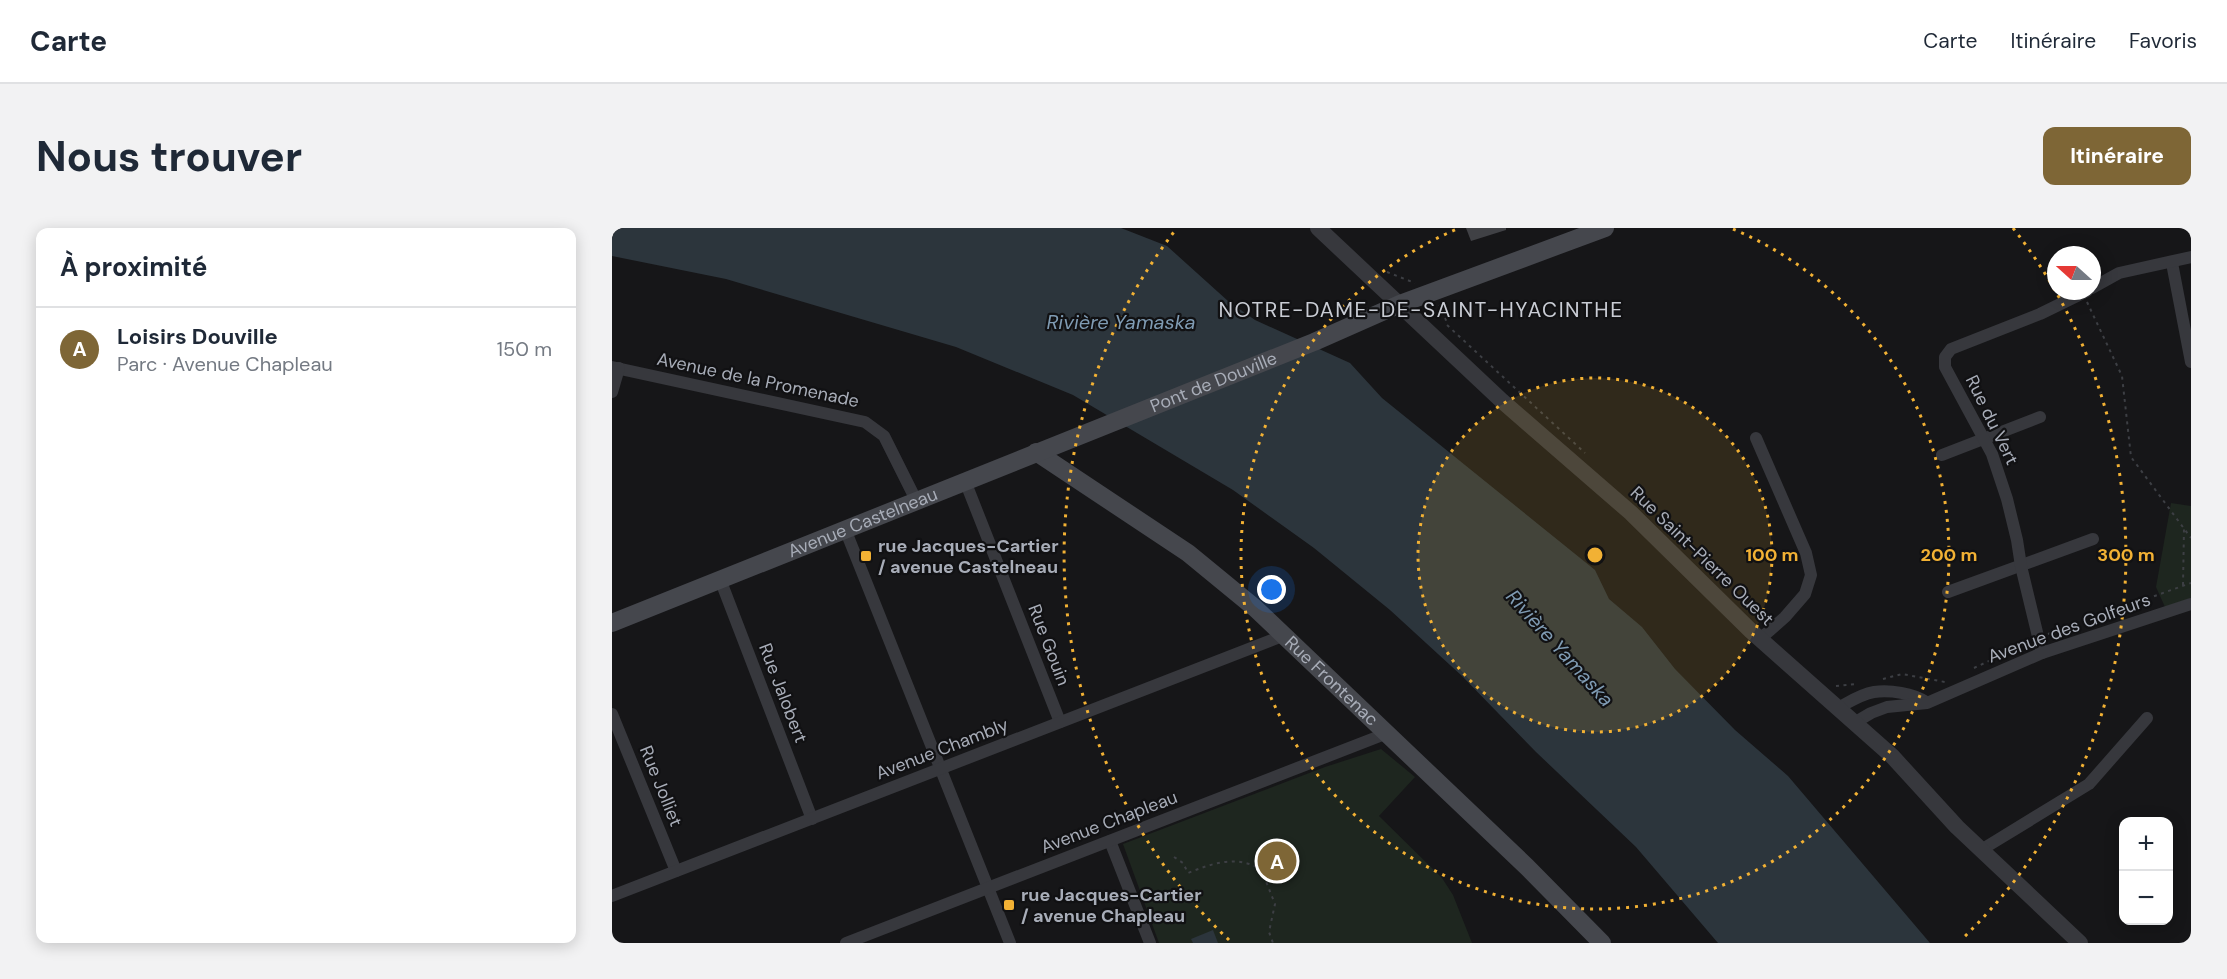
<!DOCTYPE html>
<html lang="fr">
<head>
<meta charset="utf-8">
<style>
  :root { --surface:#fff; --page:#f2f2f3; --text:#1f2937; --muted:#747a83; --line:#e0e1e3; --accent:#7e6636 }
  body { margin:0; font-family:"DM Sans",sans-serif; background:var(--page); color:var(--text) }
  .controls { position:absolute; right:18px; bottom:18px; display:grid; overflow:hidden; border-radius:12px; box-shadow:0 3px 15px #0003 }
  .controls button { width:54px; height:54px; display:grid; place-items:center; padding:0; border:0; border-bottom:2px solid var(--line); background:var(--surface); color:var(--text); font:30px sans-serif }
  .compass { position:absolute; left:1435px; top:18px; width:54px; height:54px; border-radius:50%; background:var(--surface); box-shadow:0 3px 15px #0003; rotate:291deg }
  .you { position:absolute; left:660px; top:362px; width:21px; height:21px; margin:-15px; border:4px solid #fff; border-radius:50%; background:#1a73e8; box-shadow:0 0 0 9px #1a73e833 }
  .badge { display:grid; place-items:center; width:39px; height:39px; border-radius:50%; background:var(--accent); color:#fff; font-size:20px; font-weight:700 }
  .pin { position:absolute; translate:-50% -50%; border:3px solid #fff; box-shadow:0 2px 6px #0006 }
  .list { margin:0; padding:0; list-style:none }
  h2 { display:flex; justify-content:space-between; align-items:center; height:78px; margin:0; padding:0 24px; font-size:26px }
  h2 small { font-size:20px; font-weight:400; color:var(--muted) }
  .list li { display:grid; grid-template-columns:39px 1fr auto; gap:18px; align-items:center; box-sizing:border-box; height:84px; padding:0 24px; border-top:2px solid var(--line) }
  .list b { display:block; font-size:22px; white-space:nowrap }
  .list p { margin:0; font-size:20px; white-space:nowrap; color:var(--muted) }
  .list em { font-size:20px; font-style:normal; color:var(--muted) }
  .map { position:relative; flex:none; width:1579px; height:715px; overflow:hidden; border-radius:12px }
  header { display:flex; align-items:center; gap:36px; box-sizing:border-box; height:84px; padding:0 30px; background:var(--surface); border-bottom:2px solid var(--line) }
  header strong { font-size:28px }
  nav { display:flex; gap:33px; margin-inline-start:auto; font-size:21px }
  .intro { display:flex; align-items:center; justify-content:space-between; box-sizing:border-box; height:144px; padding:0 36px }
  h1 { margin:0; font-size:42px }
  .button { padding:15px 27px; border-radius:12px; background:var(--accent); color:#fff; font-size:21px; font-weight:700 }
  main { display:flex; gap:36px; padding:0 36px }
  aside { flex:1; background:var(--surface); border-radius:12px; box-shadow:0 3px 15px #0003 }
  .map>svg:first-child { display:block }
  .green { fill:#1e261f }
  .water { fill:#2c353c }
  .building { fill:#404145 }
  .lines { fill:none; stroke-linecap:round; stroke-linejoin:round }
  .path { stroke:#3d3f44; stroke-width:2; stroke-dasharray:3 4.5; stroke-linecap:butt }
  .minor { stroke:#37383d; stroke-width:12 }
  .tertiary { stroke:#37383d; stroke-width:16 }
  .secondary { stroke:#45474d; stroke-width:18 }
  .ring { fill:none; stroke:#f2b134; stroke-width:3; stroke-dasharray:3 6 }
  .poi-dot { fill:#f2b134; stroke:#111113; stroke-width:2 }
  .labels { text-anchor:middle; dominant-baseline:central; stroke-width:4.5; stroke-linejoin:round; paint-order:stroke }
  .street-label { font-size:18px; fill:#a8adb8; stroke:#111113 }
  .poi-label { font-size:18px; font-weight:bold; fill:#a8adb8; stroke:#111113; text-anchor:start }
  .water-label { font-size:20px; font-style:italic; fill:#7f9bb3; stroke:#111113 }
  .quarter-label { font-size:21px; letter-spacing:1.5px; fill:#c9ccd4; stroke:#111113 }
  .centre { fill:#f2b134; stroke:#111113; stroke-width:3 }
  .ring-label { font-size:18px; text-anchor:middle; font-weight:bold; fill:#f2b134; stroke:#111113; stroke-width:4.5; stroke-linejoin:round; paint-order:stroke }
</style>
</head>
<body>
<header>
<strong>Carte</strong>
<nav><a>Carte</a><a>Itinéraire</a><a>Favoris</a></nav>
</header>
<div class="intro"><h1>Nous trouver</h1><a class="button">Itinéraire</a></div>
<main>
<aside>
<h2>À proximité<small></small></h2>
<ul class="list">
<li><span class="badge">A</span><div><b>Loisirs Douville</b><p>Parc · Avenue Chapleau</p></div><em>150 m</em></li>
</ul>
</aside>
<div class="map">
<svg width="1579" height="715" viewBox="0 0 1579 715">
  <rect width="100%" height="100%" fill="#161618"/>
  <g class="green">
    <polygon points="1559,275 1579,278 1579,370 1553,379 1544,359"/>
    <polygon points="769,521 803,549 767,588 830,650 841,667 860,715 547,715 511,616 713,539"/>
  </g>
  <g class="water">
    <polygon points="0,0 509,0 555,18 616,73 643,92 738,135 770,170 983,342 997,371 1030,399 1063,441 1123,502 1176,548 1318,715 1106,715 1024,619 924,524 850,448 778,382 702,320 621,262 461,167 344,119 114,51 0,28"/>
    <polygon points="601,702 606,715 581,715 579,711"/>
  </g>
  <polygon class="building" points="854,0 894,0 894,2 859,13"/>
  <g class="lines">
    <g class="path">
      <polyline points="775,44 803,55"/>
      <polyline points="1475,74 1510,148 1519,229 1579,310"/>
      <polyline points="827,77 831,80 835,97 973,225"/>
      <polyline points="1571,357 1572,301"/>
      <polyline points="1436,406 1579,355"/>
      <polyline points="1362,440 1417,414"/>
      <polyline points="1271,451 1290,446 1333,454"/>
      <polyline points="1224,458 1245,456"/>
      <path d="M562,629L571,635L576,645C601,635 624,627 649,641L663,676L657,704L661,715"/>
    </g>
    <g class="minor">
      <polyline points="1560,35 1579,134"/>
      <polyline points="1480,60 1507,45 1579,29"/>
      <polyline points="0,139 253,194 272,208 304,272"/>
      <polyline points="0,164 7,140"/>
      <polyline points="1144,210 1194,325 1199,347 1193,366 1173,389 1148,411"/>
      <polyline points="1330,227 1428,189"/>
      <polyline points="353,253 448,494"/>
      <polyline points="233,301 398,715"/>
      <polyline points="108,351 200,591"/>
      <polyline points="1336,364 1481,311"/>
      <polyline points="1430,425 1409,338 1405,312 1395,271 1380,226 1333,139 1333,129 1339,121 1428,86 1475,63"/>
      <path d="M1226,480C1237,474 1249,466 1262,464C1278,462 1301,465 1314,474"/>
      <polyline points="0,486 64,643"/>
      <polyline points="1242,495 1259,485 1275,479 1315,475 1430,425 1579,376"/>
      <polyline points="498,613 538,715"/>
      <polyline points="1369,622 1477,556 1535,490"/>
      <polyline points="0,668 673,407"/>
      <polyline points="234,715 773,506"/>
    </g>
    <polyline class="tertiary" points="706,0 890,173 1019,285 1139,403 1280,528 1345,599 1468,715"/>
    <g class="secondary">
      <path id="s1" d="M424,224L576,325L643,380L915,639L990,715"/>
      <path id="s2" d="M0,395L702,114L788,76L993,0"/>
    </g>
  </g>
  <circle cx="983" cy="327" r="177" fill="#f2b134" fill-opacity=".12"/>
  <g class="ring">
    <circle cx="983" cy="327" r="177"/>
    <path d="M1121 1A354 354 0 1 1 845 1"/>
    <path d="M617 712A531 531 0 0 1 565 0M1401 0A531 531 0 0 1 1349 712"/>
  </g>
  <g class="poi-dot">
    <rect x="248" y="322" width="12" height="12" rx="3"/>
    <rect x="391" y="671" width="12" height="12" rx="3"/>
  </g>
  <g class="labels">
    <g class="street-label">
      <text transform="translate(146 152) rotate(12)">Avenue de la Promenade</text>
      <text stroke="none"><textPath href="#s2" startOffset="648">Pont de Douville</textPath></text>
      <text transform="translate(1380 192) rotate(64)">Rue du Vert</text>
      <text stroke="none"><textPath href="#s2" startOffset="270">Avenue Castelneau</textPath></text>
      <text transform="translate(1090 328) rotate(44)">Rue Saint-Pierre Ouest</text>
      <text transform="translate(1457 400) rotate(-20)">Avenue des Golfeurs</text>
      <text transform="translate(437 417) rotate(69)">Rue Gouin</text>
      <text stroke="none"><textPath href="#s1" startOffset="375">Rue Frontenac</textPath></text>
      <text transform="translate(171 465) rotate(69)">Rue Jalobert</text>
      <text transform="translate(330 521) rotate(-21)">Avenue Chambly</text>
      <text transform="translate(49 558) rotate(68)">Rue Jolliet</text>
      <text transform="translate(497 594) rotate(-21)">Avenue Chapleau</text>
    </g>
    <g class="poi-label">
      <text x="266" y="318">rue Jacques-Cartier<tspan x="266" dy="21">/ avenue Castelneau</tspan></text>
      <text x="409" y="667">rue Jacques-Cartier<tspan x="409" dy="21">/ avenue Chapleau</tspan></text>
    </g>
    <g class="water-label">
      <text x="509" y="94">Rivière Yamaska</text>
      <text transform="translate(948 420) rotate(48)">Rivière Yamaska</text>
    </g>
    <g class="quarter-label">
      <text x="809" y="82">NOTRE-DAME-DE-SAINT-HYACINTHE</text>
    </g>
  </g>
  <circle cx="983" cy="327" r="9" class="centre"/>
  <g class="ring-label">
    <text x="1160" y="333">100 m</text>
    <text x="1337" y="333">200 m</text>
    <text x="1514" y="333">300 m</text>
  </g>
</svg>
<div class="controls">
<button>+</button>
<button>−</button>
</div>
<svg class="compass" viewBox="-18 -18 36 36"><path d="M0-13l5 13h-10z" fill="#e53935"/><path d="M0 13l5-13h-10z" fill="#747a83"/></svg>
<div class="you"></div>
<div class="pin badge" style="left:665px;top:633px">A</div>
</div>
</main>
</body>
</html>
